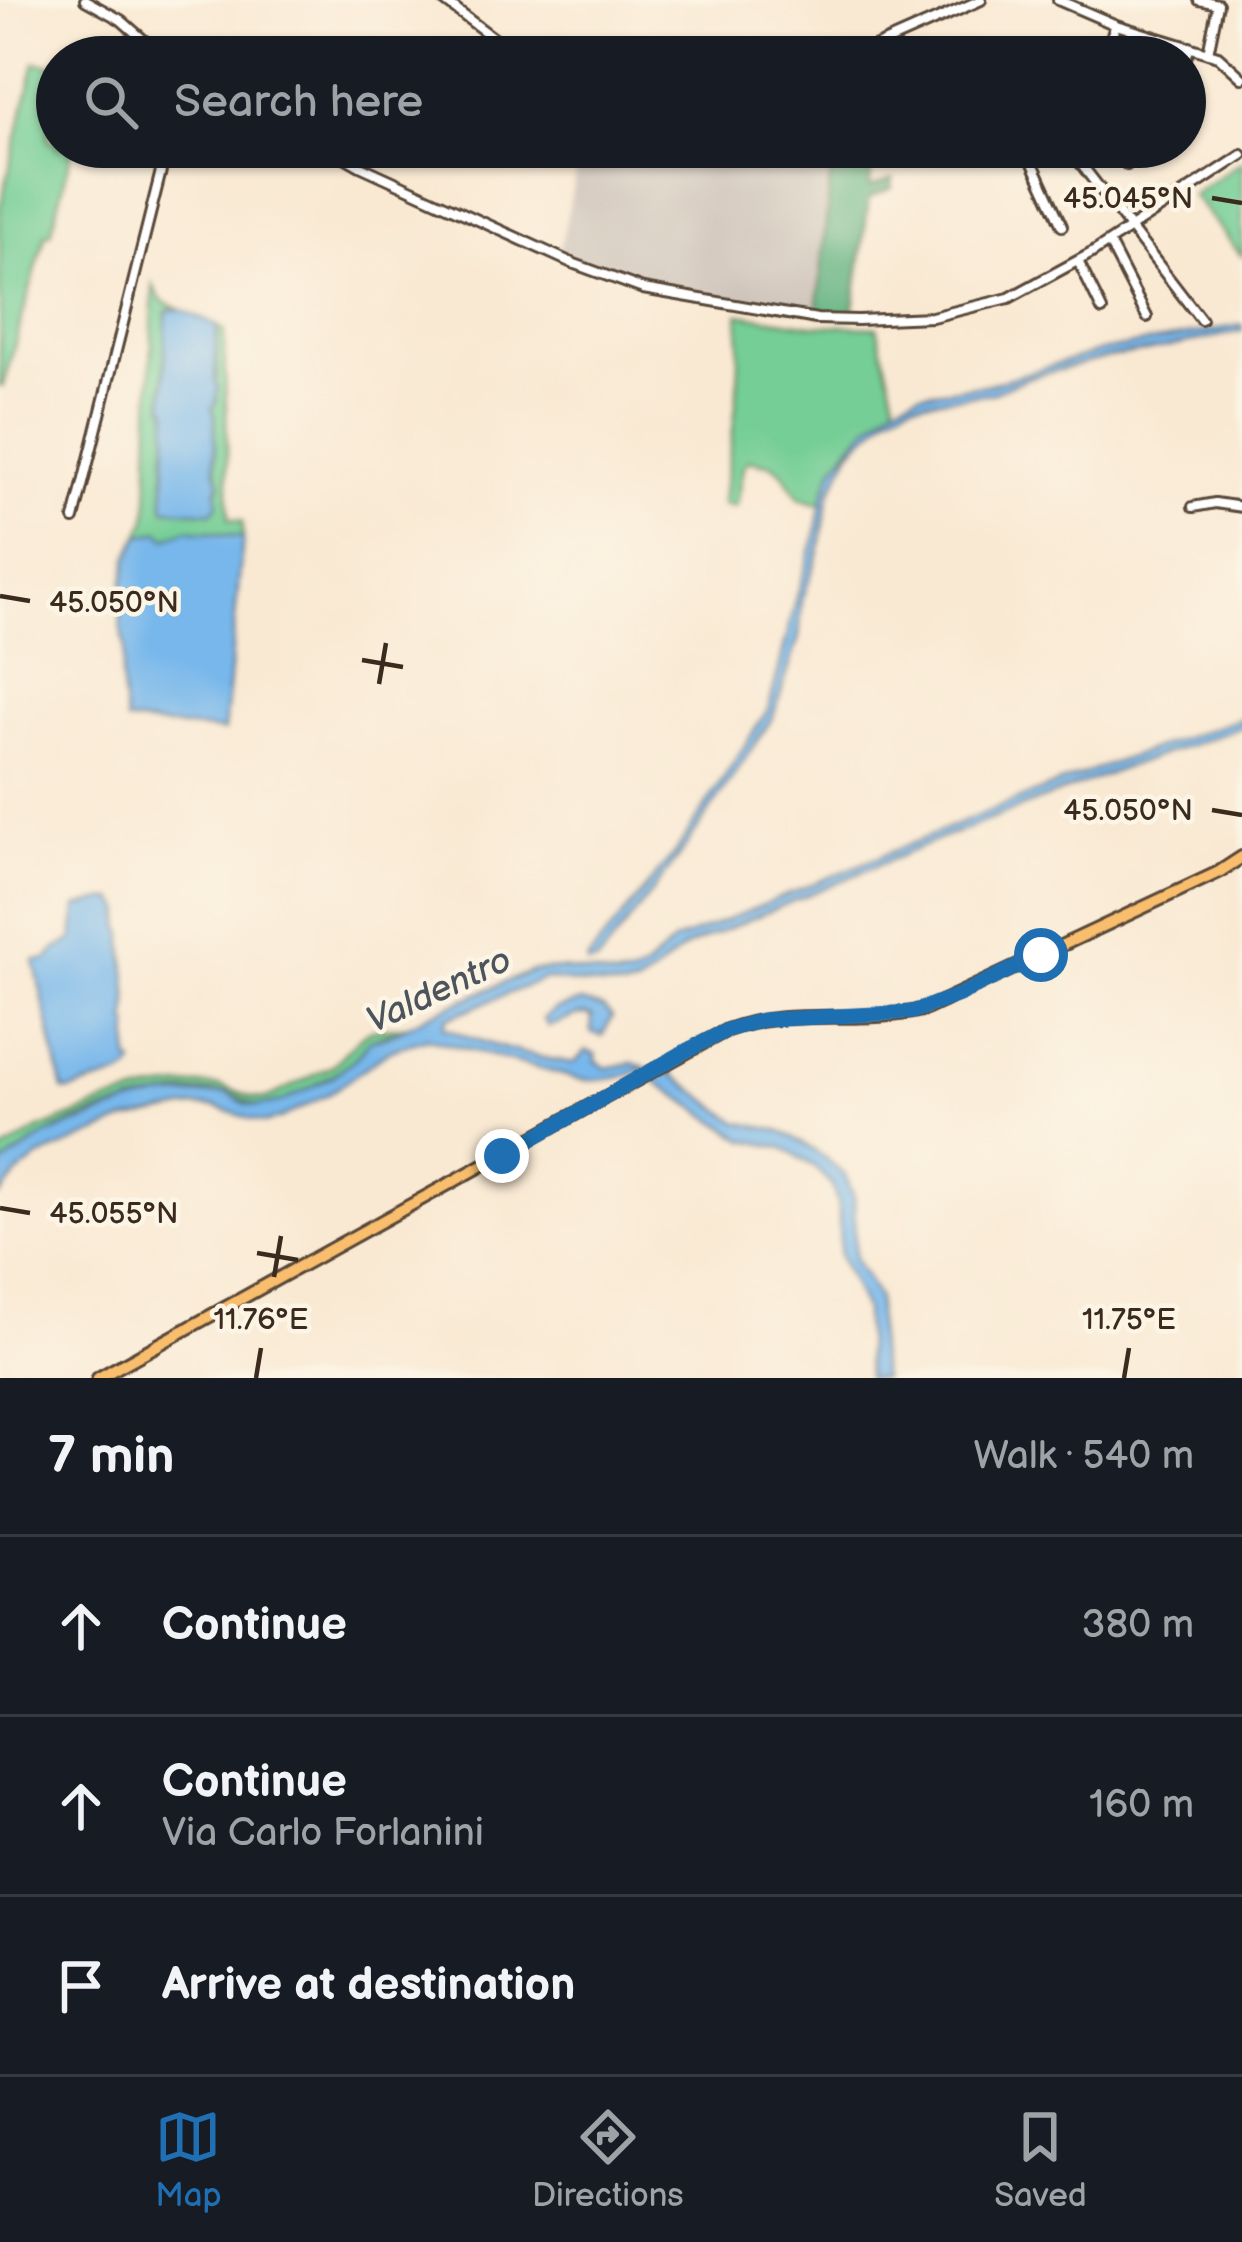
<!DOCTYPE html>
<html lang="en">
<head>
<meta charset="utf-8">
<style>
  :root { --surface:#171b24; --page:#20242c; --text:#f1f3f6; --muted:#9ea1a6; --line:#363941; --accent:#1f6fb2 }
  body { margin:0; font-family:"Balsamiq Sans",sans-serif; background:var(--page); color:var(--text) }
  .stop { position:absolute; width:36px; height:36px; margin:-27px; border:9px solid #1f6fb2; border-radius:50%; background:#fff }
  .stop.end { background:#1f6fb2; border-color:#fff; box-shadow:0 3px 12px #0008 }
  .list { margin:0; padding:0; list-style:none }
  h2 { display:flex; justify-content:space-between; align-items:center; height:156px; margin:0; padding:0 48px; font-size:51px }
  h2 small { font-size:39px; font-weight:400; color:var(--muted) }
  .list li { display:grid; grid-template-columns:78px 1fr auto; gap:36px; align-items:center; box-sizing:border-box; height:180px; padding:0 48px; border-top:3px solid var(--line) }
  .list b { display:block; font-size:45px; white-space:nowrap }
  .list p { margin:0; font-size:39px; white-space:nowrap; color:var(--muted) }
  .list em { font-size:39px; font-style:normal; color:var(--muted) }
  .icon { flex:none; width:66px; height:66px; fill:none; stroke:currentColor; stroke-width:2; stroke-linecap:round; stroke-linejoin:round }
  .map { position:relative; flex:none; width:1242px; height:1378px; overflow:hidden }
  .search { position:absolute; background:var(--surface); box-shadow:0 3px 9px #0004; left:36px; right:36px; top:36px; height:132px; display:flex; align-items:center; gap:30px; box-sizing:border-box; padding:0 42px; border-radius:66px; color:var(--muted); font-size:45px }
  .sheet { height:696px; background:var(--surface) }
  nav { display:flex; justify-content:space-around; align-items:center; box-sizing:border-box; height:168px; border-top:3px solid var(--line); background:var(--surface); font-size:33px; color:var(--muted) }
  nav a { display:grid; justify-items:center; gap:6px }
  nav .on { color:var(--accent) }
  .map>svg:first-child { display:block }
  .industrial { fill:#cdc2b9 }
  .green { fill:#74ce95; stroke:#587c5a; stroke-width:3 }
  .forest { fill:#5fb17e; stroke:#4d6e4e; stroke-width:3 }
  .water { fill:#77b7eb; stroke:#597084; stroke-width:3 }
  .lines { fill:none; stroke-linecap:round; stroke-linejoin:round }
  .minor-casing { stroke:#584739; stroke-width:14 }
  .major-casing { stroke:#584739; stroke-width:16 }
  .minor { stroke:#fff; stroke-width:8 }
  .major { stroke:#f9be6d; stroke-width:10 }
  .route { stroke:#1f6fb2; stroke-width:15 }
  .ticks { fill:none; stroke:#3b2a1e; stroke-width:4.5 }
  .labels { text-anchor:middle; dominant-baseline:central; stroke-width:9; stroke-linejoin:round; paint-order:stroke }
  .water-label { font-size:36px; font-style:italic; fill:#4d545c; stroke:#fcf5e5 }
  .ticks-label { font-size:30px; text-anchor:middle; fill:#3b2a1e; stroke:#fcf5e5; stroke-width:9; stroke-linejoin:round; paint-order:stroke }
</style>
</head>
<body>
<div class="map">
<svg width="1242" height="1378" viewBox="0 0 1242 1378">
  <rect width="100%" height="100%" fill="#fcf5e5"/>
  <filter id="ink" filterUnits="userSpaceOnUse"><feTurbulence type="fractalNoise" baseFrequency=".00833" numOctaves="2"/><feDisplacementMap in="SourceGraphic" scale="24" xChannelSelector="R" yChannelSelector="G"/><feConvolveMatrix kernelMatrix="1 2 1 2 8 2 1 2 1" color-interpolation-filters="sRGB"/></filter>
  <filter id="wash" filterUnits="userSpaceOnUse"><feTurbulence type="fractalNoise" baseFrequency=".004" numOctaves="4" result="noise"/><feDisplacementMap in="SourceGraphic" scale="48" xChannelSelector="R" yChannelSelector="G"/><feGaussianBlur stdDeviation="2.7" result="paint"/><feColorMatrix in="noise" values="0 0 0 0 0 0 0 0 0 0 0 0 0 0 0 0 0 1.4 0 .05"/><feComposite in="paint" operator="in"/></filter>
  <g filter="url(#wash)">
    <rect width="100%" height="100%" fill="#f9e9d3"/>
    <polygon class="industrial" points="581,147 833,147 817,314 687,293 559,253"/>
    <g class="green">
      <polygon points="35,62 57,66 57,102 54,103 48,140 57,142 57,147 73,147 51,234 46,233 3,386 0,387 0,208"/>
      <polygon points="1242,161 1242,256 1192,195"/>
      <polygon points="153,286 161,300 182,310 170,310 164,404 168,410 164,503 216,495 220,484 215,466 215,415 212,407 217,371 217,326 224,330 229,519 242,521 243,538 207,531 167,538 159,532 139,536 147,519 148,504"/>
      <path d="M739,314L812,325L877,327L896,403C862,430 830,461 821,505L799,498L784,474L773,465L748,460L743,468L736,505L732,507L722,504C732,441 742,379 739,314Z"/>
      <path d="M411,1025C401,1029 374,1037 369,1042C362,1048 358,1057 350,1063C338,1073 283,1104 268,1106C251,1108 241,1096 225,1093C181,1086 84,1113 46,1135C30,1144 15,1157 0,1167V1153L37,1130L108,1102L157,1090L198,1085L220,1086L253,1098L266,1099L332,1066L363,1034L372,1030Z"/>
    </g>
    <polygon class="forest" points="833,153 872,158 870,187 893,179 892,188 869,198 853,315 817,314"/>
    <g class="water">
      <polygon points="170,310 182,310 217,326 215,381 218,387 216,404 212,408 215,415 215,466 220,484 217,488 218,504 212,512 165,509 164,503 168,410 164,404 166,313"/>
      <polygon points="1242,325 1242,331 1151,351 1110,357 1027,378 991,393 912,402 889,414 851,451 829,495 819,552 802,601 799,637 773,717 680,855 597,963 588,964 588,959 677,850 769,708 798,593 816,535 823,497 833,468 868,426 896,403 919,393 986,385 1102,351"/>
      <polygon points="188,529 243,538 224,731 126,722 121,677 125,648 121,628 120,600 128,560 139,536 160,532 167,538"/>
      <path d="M1242,718V727L1121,769L940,839L741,923L685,947L638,986L625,989L544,979L447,1018L444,1027C484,1044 530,1057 574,1063L586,1051L596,1054V1061L606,1068L633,1063L647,1068C626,1077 600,1082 578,1079L426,1038L390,1050L327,1095L279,1119L265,1123L256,1121L216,1107H194L125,1121L39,1157L19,1173L0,1196V1167L47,1134L128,1105L162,1097L228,1093L246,1104L257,1106L281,1102L333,1076L359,1055L370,1040L388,1036L430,1014L532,971L563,969L615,978L631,977L644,970L673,942L995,809L1107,765Z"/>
      <path d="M104,900H115L123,911L121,927L124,934C123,963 132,994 127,1021L130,1026L129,1059L134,1064L131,1070L124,1075L69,1091L63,1090L34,960L47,959L56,949L73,939L77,907Z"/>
      <path d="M581,1002L603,1008L612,1017L602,1036L591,1032L592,1016C573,1011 565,1024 548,1026L543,1019L556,1009Z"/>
      <polygon points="662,1067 738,1122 776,1130 791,1136 824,1157 845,1175 854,1197 855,1259 877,1297 878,1350 882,1378 867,1378 864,1310 840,1257 839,1210 832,1185 813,1166 784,1148 745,1140 649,1077"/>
    </g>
  </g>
  <g filter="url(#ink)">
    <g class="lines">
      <defs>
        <g id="minor">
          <polyline points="85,0 121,20 163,57"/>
          <polyline points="443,0 512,52 525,57"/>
          <polyline points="1058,0 1116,25 1218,56 1242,78"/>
          <polyline points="1199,0 1218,4 1208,53"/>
          <polyline points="841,57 870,49 981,0"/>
          <polyline points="1103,57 1116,25"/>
          <polyline points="1185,61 1190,47"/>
          <polyline points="327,147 360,166 572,263 643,289 817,319 858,320 932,317 1009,298 1092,253 1242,155"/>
          <polyline points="1014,147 1016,152 1031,159 1062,226"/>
          <polyline points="1076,147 1071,151 1201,320"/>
          <polyline points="1125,147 1133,151 1127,165"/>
          <polyline points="858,158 859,147"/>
          <polyline points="1109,243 1147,317"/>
          <polyline points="1078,261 1102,310"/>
          <polyline points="1193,507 1215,503 1242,507"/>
          <polyline points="74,519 167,147"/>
        </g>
        <path id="major" d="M98,1378L727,1030C790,1006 861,1026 926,1009L1219,872L1242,857"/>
      </defs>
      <use href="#minor" class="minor-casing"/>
      <use href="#major" class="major-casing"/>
      <use href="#minor" class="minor"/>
      <use href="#major" class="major"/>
    </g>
  </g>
  <g class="lines" filter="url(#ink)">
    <polyline class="route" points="502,1156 684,1052 727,1030 762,1020 912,1012 959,995 1041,955"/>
  </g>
  <path class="ticks" d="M1212,198L1242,203M0,596L30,601M362,660L403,667M379,684L386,643M1212,810L1242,815M0,1208L30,1213M257,1253L298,1260M274,1277L281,1236M256,1378L261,1348M1124,1378L1129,1348"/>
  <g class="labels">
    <g class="water-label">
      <text transform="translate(439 991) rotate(-25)">Valdentro</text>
    </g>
  </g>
  <g class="ticks-label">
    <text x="1128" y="208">45.045°N</text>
    <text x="114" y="612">45.050°N</text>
    <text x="1128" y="820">45.050°N</text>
    <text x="114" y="1223">45.055°N</text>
    <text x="261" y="1329">11.76°E</text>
    <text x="1129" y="1329">11.75°E</text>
  </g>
</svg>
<div class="stop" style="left:1041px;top:955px"></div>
<div class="stop end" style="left:502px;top:1156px"></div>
<div class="search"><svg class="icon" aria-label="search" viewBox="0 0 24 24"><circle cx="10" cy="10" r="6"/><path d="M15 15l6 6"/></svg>Search here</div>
</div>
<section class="sheet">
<h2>7 min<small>Walk · 540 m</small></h2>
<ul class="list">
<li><svg class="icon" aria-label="ahead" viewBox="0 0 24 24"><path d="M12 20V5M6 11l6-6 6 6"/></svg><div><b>Continue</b></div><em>380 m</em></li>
<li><svg class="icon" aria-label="ahead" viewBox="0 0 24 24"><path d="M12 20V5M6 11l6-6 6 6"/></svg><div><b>Continue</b><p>Via Carlo Forlanini</p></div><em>160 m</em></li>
<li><svg class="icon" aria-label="arrive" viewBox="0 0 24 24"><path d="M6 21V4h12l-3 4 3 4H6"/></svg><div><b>Arrive at destination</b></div></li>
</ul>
</section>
<nav>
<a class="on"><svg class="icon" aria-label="map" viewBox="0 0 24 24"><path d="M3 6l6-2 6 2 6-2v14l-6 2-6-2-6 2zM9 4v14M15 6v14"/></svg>Map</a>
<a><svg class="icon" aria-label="directions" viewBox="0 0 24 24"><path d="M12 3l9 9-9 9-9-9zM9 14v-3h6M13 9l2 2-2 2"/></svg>Directions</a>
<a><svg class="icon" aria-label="saved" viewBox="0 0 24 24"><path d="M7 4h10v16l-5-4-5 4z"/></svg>Saved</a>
</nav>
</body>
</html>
